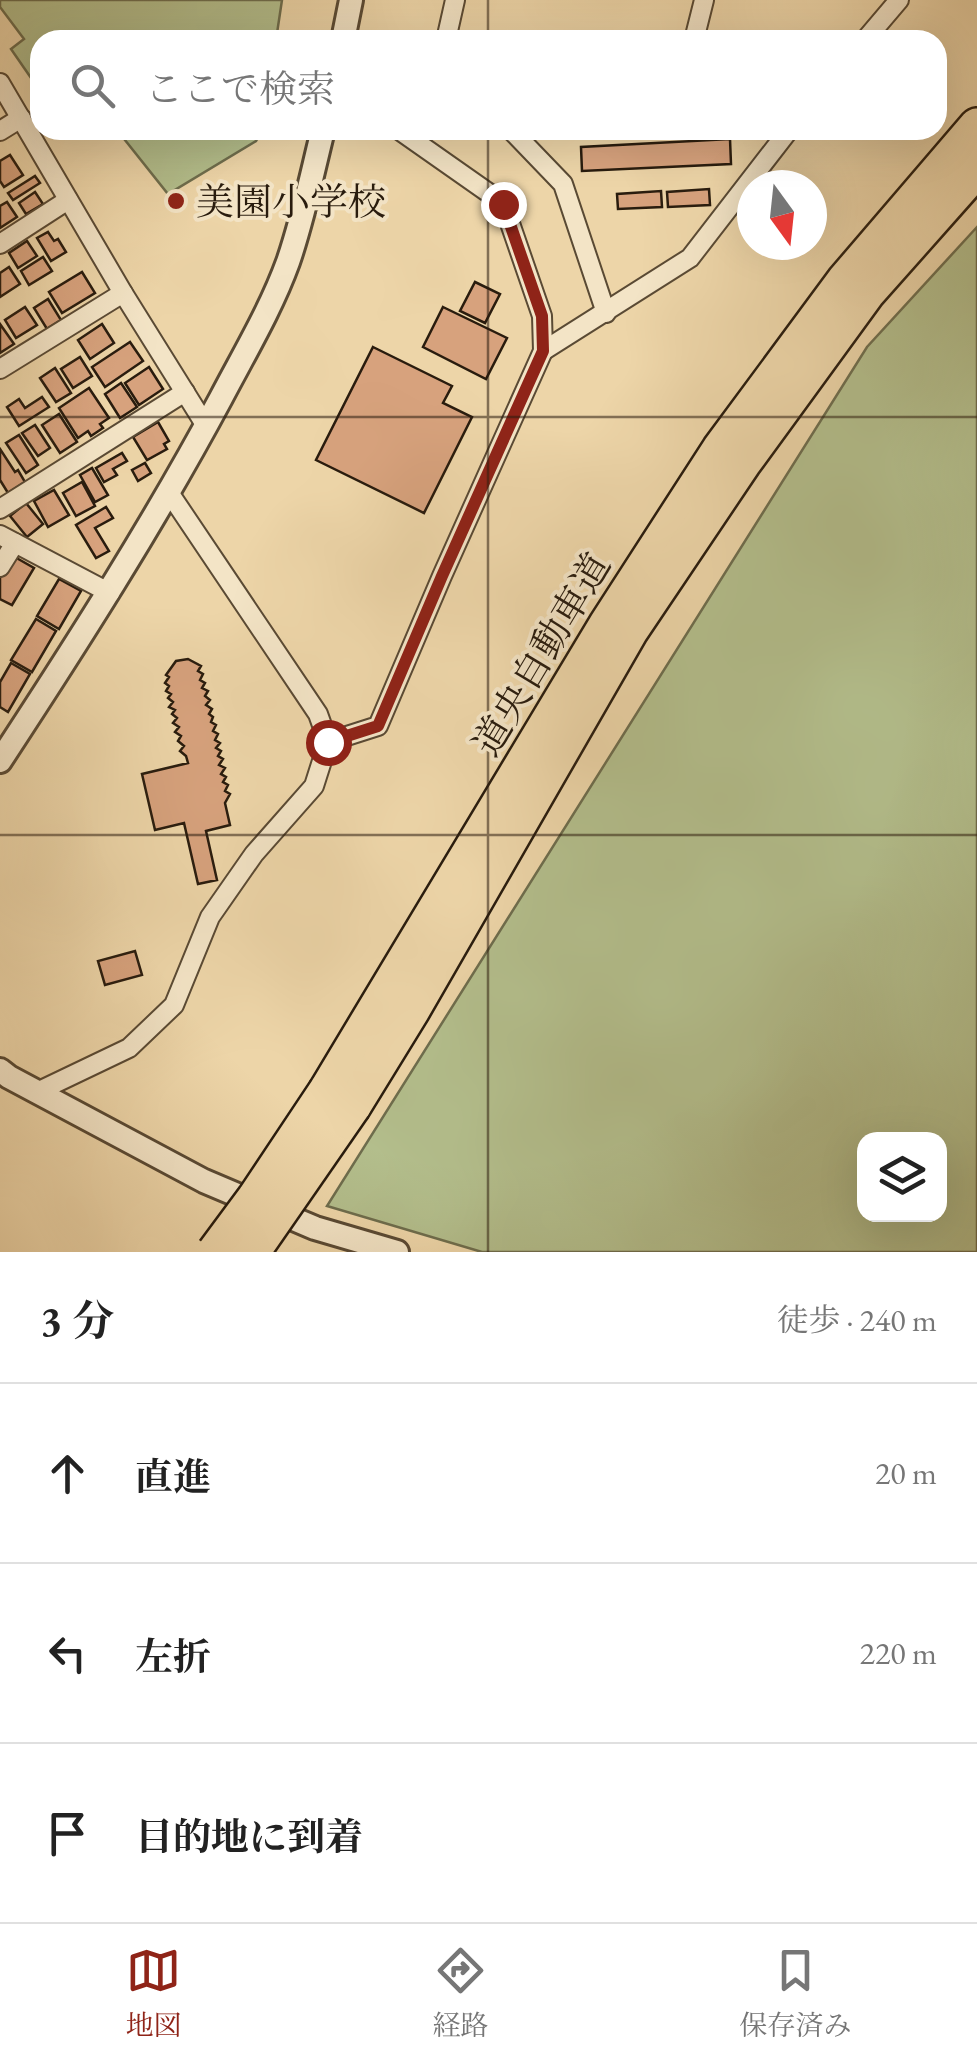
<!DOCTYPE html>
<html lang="ja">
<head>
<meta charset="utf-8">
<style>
  :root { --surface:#fff; --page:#f6f6f6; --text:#222; --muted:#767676; --line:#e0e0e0; --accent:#8f2418 }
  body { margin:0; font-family:"EB Garamond","Noto Serif JP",serif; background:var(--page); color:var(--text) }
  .controls { position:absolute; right:30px; bottom:30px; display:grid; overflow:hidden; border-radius:20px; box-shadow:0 10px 40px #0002 }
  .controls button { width:90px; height:90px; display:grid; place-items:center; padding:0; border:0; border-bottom:2px solid var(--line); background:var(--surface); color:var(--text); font:50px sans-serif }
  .compass { position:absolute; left:737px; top:170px; width:90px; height:90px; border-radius:50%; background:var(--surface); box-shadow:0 10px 40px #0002; rotate:165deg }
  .stop { position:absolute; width:30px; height:30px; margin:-22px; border:8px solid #8f2418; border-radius:50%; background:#fff }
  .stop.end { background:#8f2418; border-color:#fff; box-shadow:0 2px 10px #0008 }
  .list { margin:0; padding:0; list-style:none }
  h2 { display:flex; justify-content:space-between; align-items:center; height:130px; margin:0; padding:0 40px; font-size:42px }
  h2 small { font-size:32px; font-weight:400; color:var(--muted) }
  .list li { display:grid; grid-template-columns:65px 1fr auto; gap:30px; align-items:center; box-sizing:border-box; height:180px; padding:0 40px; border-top:2px solid var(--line) }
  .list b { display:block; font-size:38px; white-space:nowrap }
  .list em { font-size:32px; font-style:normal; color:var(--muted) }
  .icon { flex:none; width:55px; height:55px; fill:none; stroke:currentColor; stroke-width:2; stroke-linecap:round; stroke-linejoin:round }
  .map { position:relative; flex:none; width:977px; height:1252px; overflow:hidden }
  .search { position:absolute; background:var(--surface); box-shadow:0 10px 40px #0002; left:30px; right:30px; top:30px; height:110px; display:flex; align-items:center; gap:25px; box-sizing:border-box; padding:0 35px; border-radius:30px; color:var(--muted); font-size:38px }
  .sheet { height:670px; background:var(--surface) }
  nav { display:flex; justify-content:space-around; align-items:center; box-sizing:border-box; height:140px; border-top:2px solid var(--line); background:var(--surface); font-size:28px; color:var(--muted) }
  nav a { display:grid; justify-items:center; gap:5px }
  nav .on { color:var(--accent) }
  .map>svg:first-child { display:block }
  .green { fill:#b3be8c; stroke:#6e6d4d; stroke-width:2.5; fill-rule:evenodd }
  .building { fill:#d7a27d; stroke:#291c0e; stroke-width:2.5 }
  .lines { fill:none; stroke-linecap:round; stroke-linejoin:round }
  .minor-casing { stroke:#5a4a34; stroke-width:22 }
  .tertiary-casing { stroke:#5a4a34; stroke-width:28 }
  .motorway-casing { stroke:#291c0e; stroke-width:40 }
  .minor { stroke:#f3e4c6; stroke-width:18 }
  .tertiary { stroke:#f3e4c6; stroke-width:22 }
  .motorway { stroke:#edd5a8; stroke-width:35 }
  .motorway-bridge-casing { stroke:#291c0e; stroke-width:40; stroke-linecap:butt }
  .motorway-bridge { stroke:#edd5a8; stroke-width:35 }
  .route { stroke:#8f2418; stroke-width:12 }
  .grid { fill:none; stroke:#291c0e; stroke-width:2.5; stroke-opacity:0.55 }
  .poi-dot { fill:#8f2418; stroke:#f3e4c6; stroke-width:4 }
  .labels { text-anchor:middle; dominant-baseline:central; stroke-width:8; stroke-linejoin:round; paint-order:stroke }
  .poi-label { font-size:38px; fill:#291c0e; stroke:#f3e4c6; text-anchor:start }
  .street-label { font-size:38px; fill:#291c0e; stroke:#f3e4c6 }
</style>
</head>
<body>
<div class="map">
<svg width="977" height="1252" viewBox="0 0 977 1252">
  <rect width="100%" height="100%" fill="#edd5a8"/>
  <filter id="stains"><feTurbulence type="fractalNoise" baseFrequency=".002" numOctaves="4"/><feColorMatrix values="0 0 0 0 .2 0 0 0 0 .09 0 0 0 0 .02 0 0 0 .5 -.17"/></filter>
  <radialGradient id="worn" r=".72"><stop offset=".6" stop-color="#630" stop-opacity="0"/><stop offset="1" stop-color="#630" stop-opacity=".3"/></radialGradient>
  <g class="green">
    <polygon points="0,0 282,0 276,40 40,40 40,91 11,49 24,39 0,7"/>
    <polygon points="117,130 262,130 256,141 168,194"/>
    <path d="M977,227V1252H482L327,1206L867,347ZM864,1140H940V1214H864Z"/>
  </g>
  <g class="building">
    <polygon points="730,139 731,164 582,171 581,147"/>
    <polygon points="10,155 23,175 4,187 0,181 0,161"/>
    <polygon points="35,176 40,183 13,200 8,193"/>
    <polygon points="709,189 710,205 668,207 667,192"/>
    <polygon points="661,191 662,207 618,209 617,194"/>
    <polygon points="35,192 43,204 26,214 19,203"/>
    <polygon points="7,202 17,217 0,228 0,206"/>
    <polygon points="48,232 54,241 58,239 66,252 51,261 37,238"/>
    <polygon points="27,241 37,256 18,268 9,253"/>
    <polygon points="43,257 52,271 29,285 21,271"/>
    <polygon points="9,267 20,284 0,297 0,273"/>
    <polygon points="82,272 95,293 62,313 49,292"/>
    <polygon points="475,282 500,294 485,323 460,311"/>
    <polygon points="48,299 61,320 47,329 34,308"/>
    <polygon points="25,307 37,325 16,338 5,320"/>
    <polygon points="443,307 507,338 486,379 423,347"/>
    <polygon points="0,324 14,344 0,353"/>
    <polygon points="102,324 114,343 90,359 78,340"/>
    <polygon points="130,342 143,361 105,387 92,367"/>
    <polygon points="373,347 452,386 443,403 472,417 424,513 316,460"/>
    <polygon points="80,357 92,376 73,388 61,369"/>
    <polygon points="149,367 163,389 139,405 125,383"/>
    <polygon points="55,368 71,393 56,402 40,378"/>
    <polygon points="121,383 137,407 120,418 105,394"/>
    <polygon points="89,388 109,418 100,424 103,428 91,436 88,431 78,438 59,408"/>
    <polygon points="42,397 49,407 19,426 7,407 19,399 25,408"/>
    <polygon points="59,414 77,442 60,453 42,425"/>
    <polygon points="158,422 169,441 164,444 167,449 147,460 133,437"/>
    <polygon points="35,425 50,448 38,456 22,433"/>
    <polygon points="19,435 38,465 26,473 6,443"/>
    <polygon points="0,449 15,472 18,470 25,482 8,493 0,480"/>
    <polygon points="122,453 127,461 113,469 117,475 104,482 96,468"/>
    <polygon points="145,463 151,473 138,481 132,470"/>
    <polygon points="92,468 108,495 95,502 80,475"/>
    <polygon points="82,482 95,506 76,516 63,493"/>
    <polygon points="54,490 69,515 48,527 34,501"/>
    <polygon points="26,503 43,524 27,537 10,516"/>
    <polygon points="106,507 113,518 95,528 109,551 96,558 76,525"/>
    <polygon points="13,556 34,568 12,605 0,599 0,577"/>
    <polygon points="59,579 81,591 59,629 37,616"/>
    <polygon points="36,619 56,631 32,672 11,660"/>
    <polygon points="188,659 201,666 198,671 203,674 200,680 205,683 202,688 208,691 205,696 210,700 206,705 212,709 209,714 213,717 211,722 216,725 213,731 218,734 215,740 220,743 216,748 221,751 218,756 223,759 219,765 225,768 221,774 226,777 223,782 228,785 225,791 230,794 225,803 230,825 206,831 217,880 198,884 184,823 155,830 142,774 188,763 186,756 180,751 184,746 178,741 181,736 175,732 179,727 173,723 177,718 172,714 175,710 169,707 173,702 168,698 171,694 166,691 169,686 165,683 169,677 166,675 176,661"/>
    <polygon points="11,663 30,674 8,712 0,707 0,682"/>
    <polygon points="135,951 142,975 105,985 98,961"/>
  </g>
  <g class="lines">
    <defs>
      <g id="minor">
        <polyline points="446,40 455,0"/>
        <polyline points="694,40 704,0"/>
        <polyline points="865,40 899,0"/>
        <polyline points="0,83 123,293 206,426"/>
        <polyline points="511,130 563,184 606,313"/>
        <polyline points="0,131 21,118"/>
        <polyline points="0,244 68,200"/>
        <polyline points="543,351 690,258 789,130"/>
        <polyline points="0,369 123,293"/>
        <polyline points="0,509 185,392"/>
        <polyline points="0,535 110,593"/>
        <polyline points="0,567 15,543"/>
        <polyline points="328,742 378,726 442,576 543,351 542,316 503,203 399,130"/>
        <polyline points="37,1092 129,1048 174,1005 210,917 254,854 314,786 328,742 318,714 168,491"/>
      </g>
      <g id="tertiary">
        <polyline points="343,40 351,0"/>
        <path d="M0,761C78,642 154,523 221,398C244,354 271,309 288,262C303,219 312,174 323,130"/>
        <polyline points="0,1070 9,1077 204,1181 315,1228 397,1252"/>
      </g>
      <g id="motorway">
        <polyline points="327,1090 607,624 720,449 845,280 977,126"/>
        <polyline points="353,1106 412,1010 630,631 743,463 867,293 977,169"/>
      </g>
    </defs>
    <use href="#minor" class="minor-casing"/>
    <use href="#tertiary" class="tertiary-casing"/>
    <use href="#motorway" class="motorway-casing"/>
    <use href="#minor" class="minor"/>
    <use href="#tertiary" class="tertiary"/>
    <use href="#motorway" class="motorway"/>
    <defs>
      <g id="motorway-bridge">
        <polyline points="215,1252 255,1198 327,1090"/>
        <polyline points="252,1252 353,1106"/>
      </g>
    </defs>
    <use href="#motorway-bridge" class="motorway-bridge-casing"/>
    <use href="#motorway-bridge" class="motorway-bridge"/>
  </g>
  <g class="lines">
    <polyline class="route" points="328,742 378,726 442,576 543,351 542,316 503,204"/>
  </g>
  <path class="grid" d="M488,0V40M488,130V1252M0,417H977M0,835H977"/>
  <circle class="poi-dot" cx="176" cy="201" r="10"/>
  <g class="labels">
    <g class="poi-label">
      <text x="196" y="201">美園小学校</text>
    </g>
    <g class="street-label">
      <text transform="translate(541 654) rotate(-59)">道央自動車道</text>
    </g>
  </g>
  <rect width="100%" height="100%" filter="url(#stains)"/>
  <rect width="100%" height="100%" fill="url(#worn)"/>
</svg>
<div class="controls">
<button><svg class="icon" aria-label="layers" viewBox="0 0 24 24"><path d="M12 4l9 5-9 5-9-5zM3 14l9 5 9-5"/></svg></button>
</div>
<svg class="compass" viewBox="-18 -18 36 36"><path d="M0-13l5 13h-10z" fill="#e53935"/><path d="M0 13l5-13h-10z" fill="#767676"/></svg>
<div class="stop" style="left:328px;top:742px"></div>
<div class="stop end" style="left:503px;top:204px"></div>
<div class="search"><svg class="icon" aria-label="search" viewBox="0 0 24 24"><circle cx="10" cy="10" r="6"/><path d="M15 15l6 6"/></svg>ここで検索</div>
</div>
<section class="sheet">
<h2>3 分<small>徒歩 · 240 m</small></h2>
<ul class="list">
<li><svg class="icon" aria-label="ahead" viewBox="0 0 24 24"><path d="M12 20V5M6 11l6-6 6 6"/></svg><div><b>直進</b></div><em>20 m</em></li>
<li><svg class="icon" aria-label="left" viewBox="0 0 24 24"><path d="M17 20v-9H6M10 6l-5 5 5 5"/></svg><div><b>左折</b></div><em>220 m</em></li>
<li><svg class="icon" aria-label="arrive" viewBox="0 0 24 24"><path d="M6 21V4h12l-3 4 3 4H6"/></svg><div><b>目的地に到着</b></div></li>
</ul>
</section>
<nav>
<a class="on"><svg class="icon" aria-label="map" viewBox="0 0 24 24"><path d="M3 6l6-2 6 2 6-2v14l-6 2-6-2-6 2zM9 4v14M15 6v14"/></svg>地図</a>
<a><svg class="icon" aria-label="directions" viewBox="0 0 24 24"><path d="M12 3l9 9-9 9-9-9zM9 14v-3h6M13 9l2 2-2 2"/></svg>経路</a>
<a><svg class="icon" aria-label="saved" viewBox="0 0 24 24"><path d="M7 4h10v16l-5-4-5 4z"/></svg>保存済み</a>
</nav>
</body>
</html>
